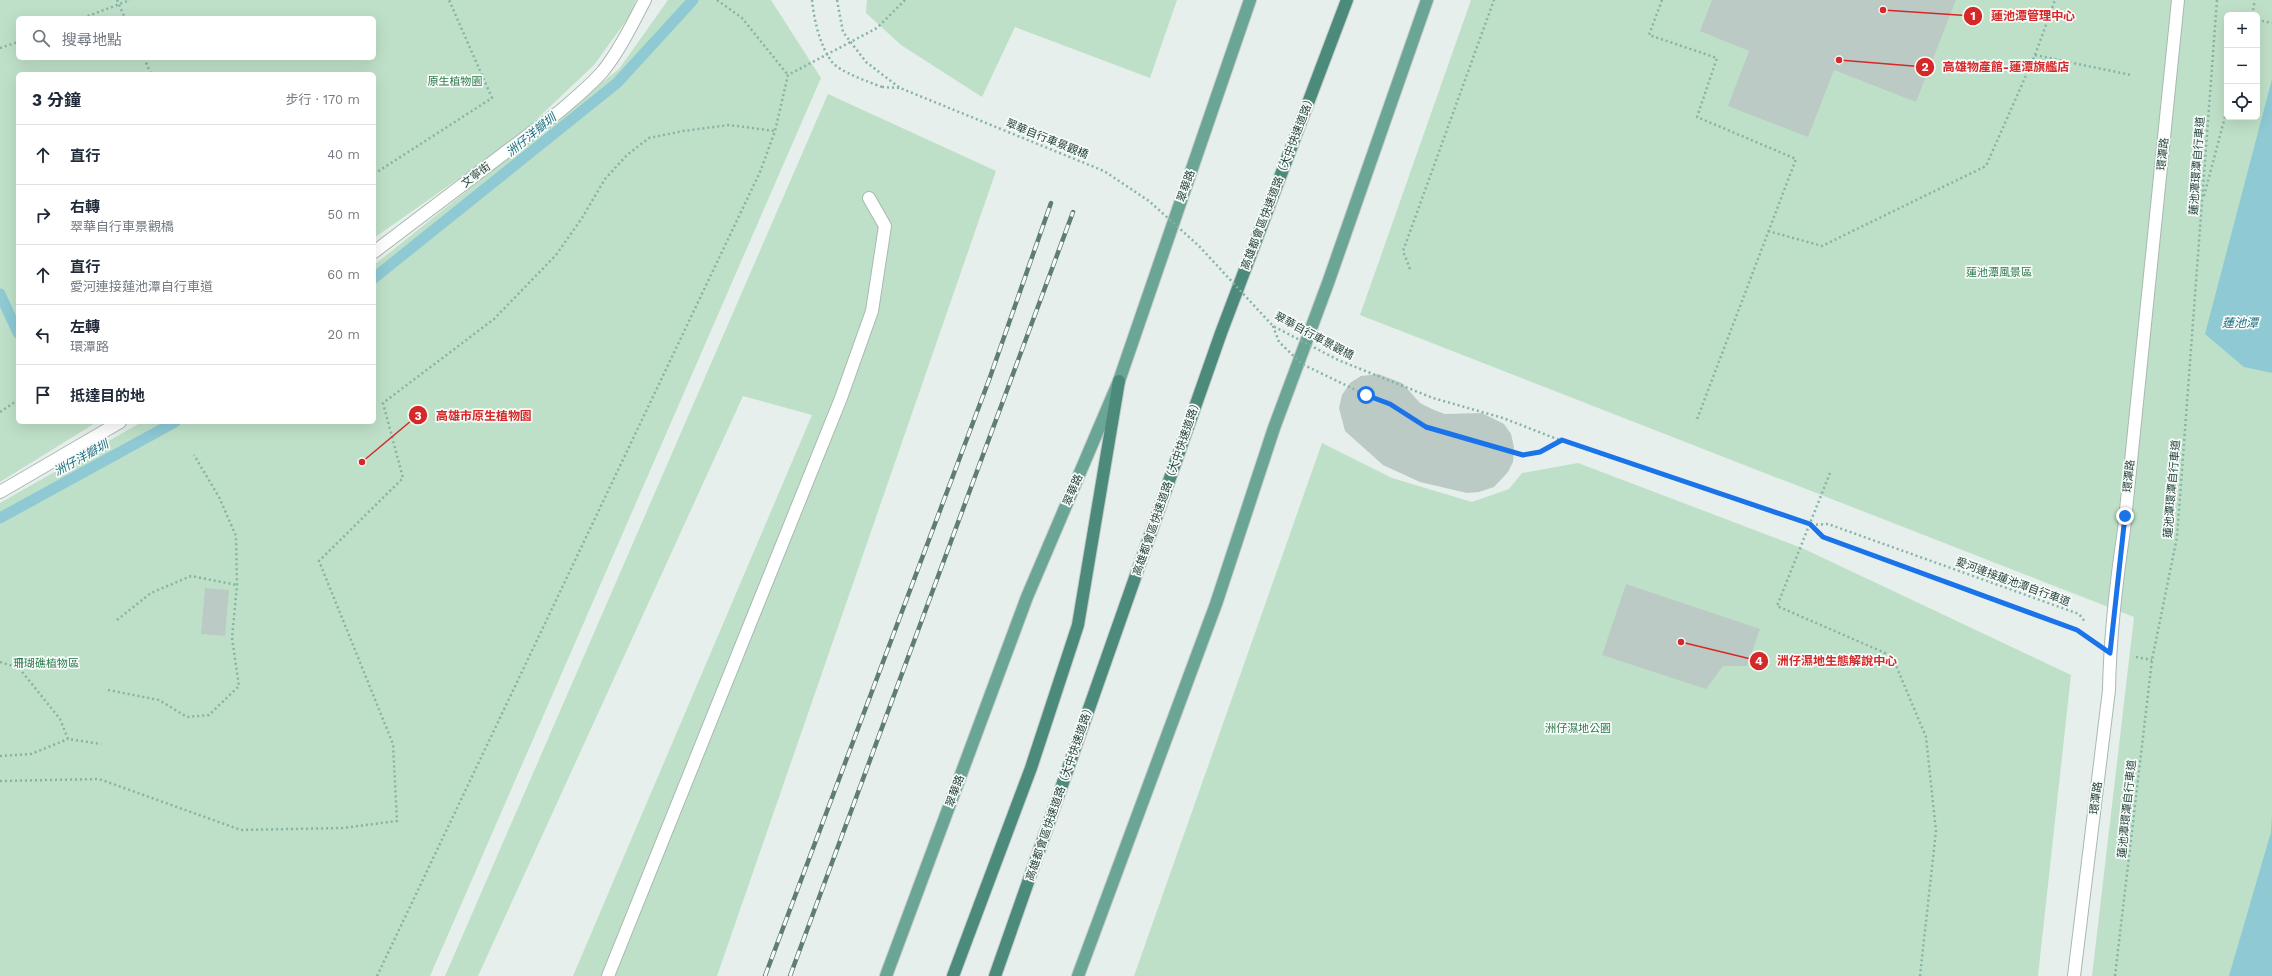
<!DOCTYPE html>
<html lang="zh-TW">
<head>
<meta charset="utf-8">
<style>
  :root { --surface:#fff; --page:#f2f2f3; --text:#1f2937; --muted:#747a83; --line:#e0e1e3 }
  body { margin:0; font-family:"Work Sans","Noto Sans TC",sans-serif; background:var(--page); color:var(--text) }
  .controls { position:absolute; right:12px; top:12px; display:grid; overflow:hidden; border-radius:6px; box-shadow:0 4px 16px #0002 }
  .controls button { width:36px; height:36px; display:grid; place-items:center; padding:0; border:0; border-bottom:1px solid var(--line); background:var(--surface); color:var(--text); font:20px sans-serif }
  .stop { position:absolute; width:12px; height:12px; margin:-9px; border:3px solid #1a73e8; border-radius:50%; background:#fff }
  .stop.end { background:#1a73e8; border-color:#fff; box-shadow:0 1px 4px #0008 }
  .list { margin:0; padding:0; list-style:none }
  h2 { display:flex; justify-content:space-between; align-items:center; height:52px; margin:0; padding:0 16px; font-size:17px }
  h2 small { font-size:13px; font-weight:400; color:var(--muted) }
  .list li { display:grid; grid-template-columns:26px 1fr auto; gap:12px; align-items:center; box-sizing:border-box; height:60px; padding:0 16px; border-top:1px solid var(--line) }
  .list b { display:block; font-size:15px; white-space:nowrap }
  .list p { margin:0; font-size:13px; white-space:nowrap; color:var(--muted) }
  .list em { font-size:13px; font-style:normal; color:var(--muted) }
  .icon { flex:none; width:22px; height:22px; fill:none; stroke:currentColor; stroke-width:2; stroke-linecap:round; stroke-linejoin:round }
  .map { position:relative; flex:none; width:2272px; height:976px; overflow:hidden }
  .search { position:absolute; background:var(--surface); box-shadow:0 4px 16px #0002; left:16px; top:16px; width:360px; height:44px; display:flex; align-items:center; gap:10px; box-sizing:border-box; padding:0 14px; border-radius:6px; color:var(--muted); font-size:15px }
  .panel { position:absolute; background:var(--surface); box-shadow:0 4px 16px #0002; left:16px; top:72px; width:360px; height:352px; border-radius:6px }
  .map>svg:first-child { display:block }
  .green { fill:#bfe0c8; fill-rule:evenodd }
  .water { fill:#8ec9d4 }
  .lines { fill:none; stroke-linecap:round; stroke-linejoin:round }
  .stream { stroke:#8ec9d4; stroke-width:11 }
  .building { fill:#bbcac4 }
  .service-casing { stroke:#a8b8b2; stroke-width:14 }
  .minor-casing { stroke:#a8b8b2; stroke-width:14 }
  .primary-casing { stroke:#c2cac8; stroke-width:14 }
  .trunk-casing { stroke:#c2cac8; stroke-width:14 }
  .path { stroke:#86b3a5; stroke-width:2.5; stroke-dasharray:2 3; stroke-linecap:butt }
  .service { stroke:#fff; stroke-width:12 }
  .minor { stroke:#fff; stroke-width:12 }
  .primary { stroke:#6aa596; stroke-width:12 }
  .trunk { stroke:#4c8a7c; stroke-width:12 }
  .rail-casing { stroke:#5f7d75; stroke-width:4.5 }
  .rail { stroke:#f7fbf9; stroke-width:3; stroke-dasharray:9; stroke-linecap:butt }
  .path-bridge { stroke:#86b3a5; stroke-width:2.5; stroke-dasharray:2 3; stroke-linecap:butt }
  .route { stroke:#1a73e8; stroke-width:5 }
  .labels { text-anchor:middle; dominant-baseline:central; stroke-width:3.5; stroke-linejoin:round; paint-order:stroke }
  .park-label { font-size:11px; fill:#2d7a4b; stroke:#f7fbf9 }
  .street-label { font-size:11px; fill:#24423a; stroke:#f7fbf9 }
  .water-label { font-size:12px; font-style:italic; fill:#1c6f80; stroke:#f7fbf9 }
  .leader { fill:none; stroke:#d62828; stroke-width:1.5 }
  .callout-dot { fill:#d62828; stroke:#f7fbf9; stroke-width:1.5 }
  .mark-label { font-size:12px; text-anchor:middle; font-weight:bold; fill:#fff }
  .callout-label { font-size:12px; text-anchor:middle; font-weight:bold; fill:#d62828; stroke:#f7fbf9; stroke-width:3.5; stroke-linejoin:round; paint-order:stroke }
</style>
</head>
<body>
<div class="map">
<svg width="2272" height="976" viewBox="0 0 2272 976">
  <rect width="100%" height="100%" fill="#e6efeb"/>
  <g class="green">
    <path d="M0,0H636L631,14L594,65L518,137L374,238V74H18V422H97L0,482ZM18,18H374V58H18Z"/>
    <polygon points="668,0 771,0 821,78 430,976 0,976 0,503 142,422 374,422 374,265 619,69"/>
    <polygon points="867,0 1177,0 1150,78 1015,27 982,97 901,45 866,13"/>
    <path d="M1471,0H2272V976H2092L2134,617L1360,315ZM2227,15H2257V117H2227Z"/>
    <polygon points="828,94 996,171 717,976 573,976 812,415 743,396 478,976 445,976"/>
    <polygon points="1322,443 1392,478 1472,502 1509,489 1522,473 1578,463 1802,548 2071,675 2038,976 1134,976"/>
  </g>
  <g class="water">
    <polygon points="2272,79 2272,373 2244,367 2205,334"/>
    <polygon points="2272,814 2272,976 2229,976 2271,832"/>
  </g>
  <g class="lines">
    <g class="stream">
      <polyline points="374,278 617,83 693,0"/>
      <polyline points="0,294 18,333"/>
      <polyline points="0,518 175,422"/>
    </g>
  </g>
  <g class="building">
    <polygon points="1712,0 1956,0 1916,102 1834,70 1808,137 1728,106 1749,51 1700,31"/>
    <polygon points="1378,374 1402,383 1420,403 1434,410 1445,414 1482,413 1504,424 1511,434 1514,447 1513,462 1508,472 1494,487 1479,492 1467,493 1420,482 1383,465 1345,431 1339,408 1342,395 1350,383 1361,376"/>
    <polygon points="1626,584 1760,629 1747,666 1723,666 1706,689 1602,655"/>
    <polygon points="205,588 229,590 225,636 201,634"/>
  </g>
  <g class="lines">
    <defs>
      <g id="service">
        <path d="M374,252L560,111C575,98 590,86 603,71C620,50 632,24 645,0"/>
        <polyline points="0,492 120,422"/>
        <polyline points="608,976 841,398 872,311 885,226 869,198"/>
      </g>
      <path id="minor" d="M2074,976L2109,690C2110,636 2116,583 2124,530L2178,0"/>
      <g id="primary">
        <polyline points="886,976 1027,597 1119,381 1250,0"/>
        <polyline points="1078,976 1216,604 1274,428 1328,283 1427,0"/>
      </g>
      <g id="trunk">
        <polyline points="953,976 1031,768 1078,625 1119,381"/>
        <polyline points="995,976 1221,333 1347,0"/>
      </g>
    </defs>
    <use href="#service" class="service-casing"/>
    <use href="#minor" class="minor-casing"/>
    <use href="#primary" class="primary-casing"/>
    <use href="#trunk" class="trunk-casing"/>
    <g class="path">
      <polyline points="117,0 125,18"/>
      <polyline points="717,0 742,18 788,75"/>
      <polyline points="1662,0 1649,35 1717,58 1697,117 1796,159 1696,422"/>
      <polyline points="2252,15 2255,0"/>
      <polyline points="83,18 130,0"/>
      <polyline points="2257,20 2272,23"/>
      <polyline points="0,48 18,42"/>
      <polyline points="2035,55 2131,75"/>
      <polyline points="144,58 151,74"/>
      <polyline points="882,87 900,88"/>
      <polyline points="374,174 492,98 449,0"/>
      <polyline points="2204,196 2227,109"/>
      <polyline points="1768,231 1822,246 1986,166 2035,55 2055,0"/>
      <polyline points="1410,269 1403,251 1494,0"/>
      <polyline points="0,412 18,400"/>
      <polyline points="1830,473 1777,606 1892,656 1926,737 1936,831 1920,976"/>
      <polyline points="1810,525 1823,537 2077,630 2086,636"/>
      <polyline points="1811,525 1828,524 2079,614 2086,623"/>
      <polyline points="117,620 151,593 191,576 237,585"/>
      <polyline points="2136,657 2152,660"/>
      <polyline points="0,662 19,668 60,719 68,739 101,744"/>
      <polyline points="108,690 159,700 187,717 209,715 239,686 232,638 237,585 236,536 219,497 194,455"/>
      <polyline points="0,756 31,754 68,739"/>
      <polyline points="0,781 99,779 241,830 343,828 397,821 393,744 319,561 403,478 383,403 494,319 556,255 582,218 605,179 627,155 649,138 683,131 729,125 775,131"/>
      <polyline points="377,976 760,172 775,131 788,75 877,28 905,0"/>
      <polyline points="2115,976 2152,660 2177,537 2217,0"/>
    </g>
    <use href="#service" class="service"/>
    <use href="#minor" class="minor"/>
    <use href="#primary" class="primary"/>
    <use href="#trunk" class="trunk"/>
    <defs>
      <g id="rail">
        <polyline points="765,976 989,380 1051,203"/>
        <polyline points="790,976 1073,212"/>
      </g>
    </defs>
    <use href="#rail" class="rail-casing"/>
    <use href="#rail" class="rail"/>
    <g class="path-bridge">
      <path d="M812,0C814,20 820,46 832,62C840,72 869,82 882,87"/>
      <polyline points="837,0 843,32 866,62 900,88 1104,171 1149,201 1199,246 1273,326 1338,360 1433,398 1503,418 1562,441 1810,525"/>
      <polyline points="1273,326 1279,342 1302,364 1366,395 1390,404 1426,427 1523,455 1540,452 1562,441"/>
    </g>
  </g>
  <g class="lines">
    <polyline class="route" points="1366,395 1390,404 1426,427 1523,455 1540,452 1562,440 1810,524 1823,537 2077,630 2110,653 2125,516"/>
  </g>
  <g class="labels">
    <g class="park-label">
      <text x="455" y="81">原生植物園</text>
      <text x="1999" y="272">蓮池潭風景區</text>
      <text x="46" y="663">珊瑚礁植物區</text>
      <text x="1578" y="728">洲仔濕地公園</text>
    </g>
    <g class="street-label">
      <text transform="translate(1047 139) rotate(22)">翠華自行車景觀橋</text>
      <text transform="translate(2163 154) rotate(-84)">環潭路</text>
      <text transform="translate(2197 166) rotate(-86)">蓮池潭環潭自行車道</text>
      <text transform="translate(476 175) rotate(-37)">文寧街</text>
      <text transform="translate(1278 182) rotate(-69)">高雄都會區快速道路（大中快速道路）</text>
      <text transform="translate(1186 186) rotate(-71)">翠華路</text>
      <text transform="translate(1314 336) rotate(28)">翠華自行車景觀橋</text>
      <text transform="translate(2129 476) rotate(-84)">環潭路</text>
      <text transform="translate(1167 487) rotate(-71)">高雄都會區快速道路（大中快速道路）</text>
      <text transform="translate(2172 489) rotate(-85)">蓮池潭環潭自行車道</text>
      <text transform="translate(1073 490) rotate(-67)">翠華路</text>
      <text transform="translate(2013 582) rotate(20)">愛河連接蓮池潭自行車道</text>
      <text transform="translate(955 791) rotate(-70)">翠華路</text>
      <text transform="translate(1060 792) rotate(-71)">高雄都會區快速道路（大中快速道路）</text>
      <text transform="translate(2096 798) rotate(-83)">環潭路</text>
      <text transform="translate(2127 809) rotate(-84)">蓮池潭環潭自行車道</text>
    </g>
    <g class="water-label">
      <text transform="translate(531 135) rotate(-39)">洲仔洋瓣圳</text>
      <text x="2240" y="323">蓮池潭</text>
      <text transform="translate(81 458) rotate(-29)">洲仔洋瓣圳</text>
    </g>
  </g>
  <path class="leader" d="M1883 10L1973 16M1839 60L1925 67M362 462L418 415M1681 642L1759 661"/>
  <g class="callout-dot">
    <circle cx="1883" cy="10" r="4"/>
    <circle cx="1839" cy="60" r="4"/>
    <circle cx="362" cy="462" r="4"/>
    <circle cx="1681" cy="642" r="4"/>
    <circle cx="1973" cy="16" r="10"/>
    <circle cx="1925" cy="67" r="10"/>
    <circle cx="418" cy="415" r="10"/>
    <circle cx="1759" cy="661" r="10"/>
  </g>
  <g class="mark-label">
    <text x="1973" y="20">1</text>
    <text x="1925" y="71">2</text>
    <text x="418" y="420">3</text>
    <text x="1759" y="665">4</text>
  </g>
  <g class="callout-label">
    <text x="2033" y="20">蓮池潭管理中心</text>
    <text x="2006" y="71">高雄物產館-蓮潭旗艦店</text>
    <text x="484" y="420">高雄市原生植物園</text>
    <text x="1837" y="665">洲仔濕地生態解說中心</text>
  </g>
</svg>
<div class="controls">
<button>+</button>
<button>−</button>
<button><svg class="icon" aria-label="locate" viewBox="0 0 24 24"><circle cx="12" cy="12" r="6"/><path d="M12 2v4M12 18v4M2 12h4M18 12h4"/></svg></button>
</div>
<div class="stop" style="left:1366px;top:395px"></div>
<div class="stop end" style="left:2125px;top:516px"></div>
<div class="search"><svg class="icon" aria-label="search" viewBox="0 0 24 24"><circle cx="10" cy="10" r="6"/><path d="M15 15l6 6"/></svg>搜尋地點</div>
<section class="panel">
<h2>3 分鐘<small>步行 · 170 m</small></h2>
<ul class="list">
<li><svg class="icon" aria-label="ahead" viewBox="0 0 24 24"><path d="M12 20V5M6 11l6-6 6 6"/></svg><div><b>直行</b></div><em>40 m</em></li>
<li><svg class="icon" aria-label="right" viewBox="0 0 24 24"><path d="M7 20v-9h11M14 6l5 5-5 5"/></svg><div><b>右轉</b><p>翠華自行車景觀橋</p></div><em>50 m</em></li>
<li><svg class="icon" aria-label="ahead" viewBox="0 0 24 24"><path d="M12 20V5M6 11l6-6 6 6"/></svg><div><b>直行</b><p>愛河連接蓮池潭自行車道</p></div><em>60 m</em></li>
<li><svg class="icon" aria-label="left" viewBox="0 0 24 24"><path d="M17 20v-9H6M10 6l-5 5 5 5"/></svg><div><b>左轉</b><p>環潭路</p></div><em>20 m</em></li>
<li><svg class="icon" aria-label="arrive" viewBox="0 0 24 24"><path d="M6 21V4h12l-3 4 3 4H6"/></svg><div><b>抵達目的地</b></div></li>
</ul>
</section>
</div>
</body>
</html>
